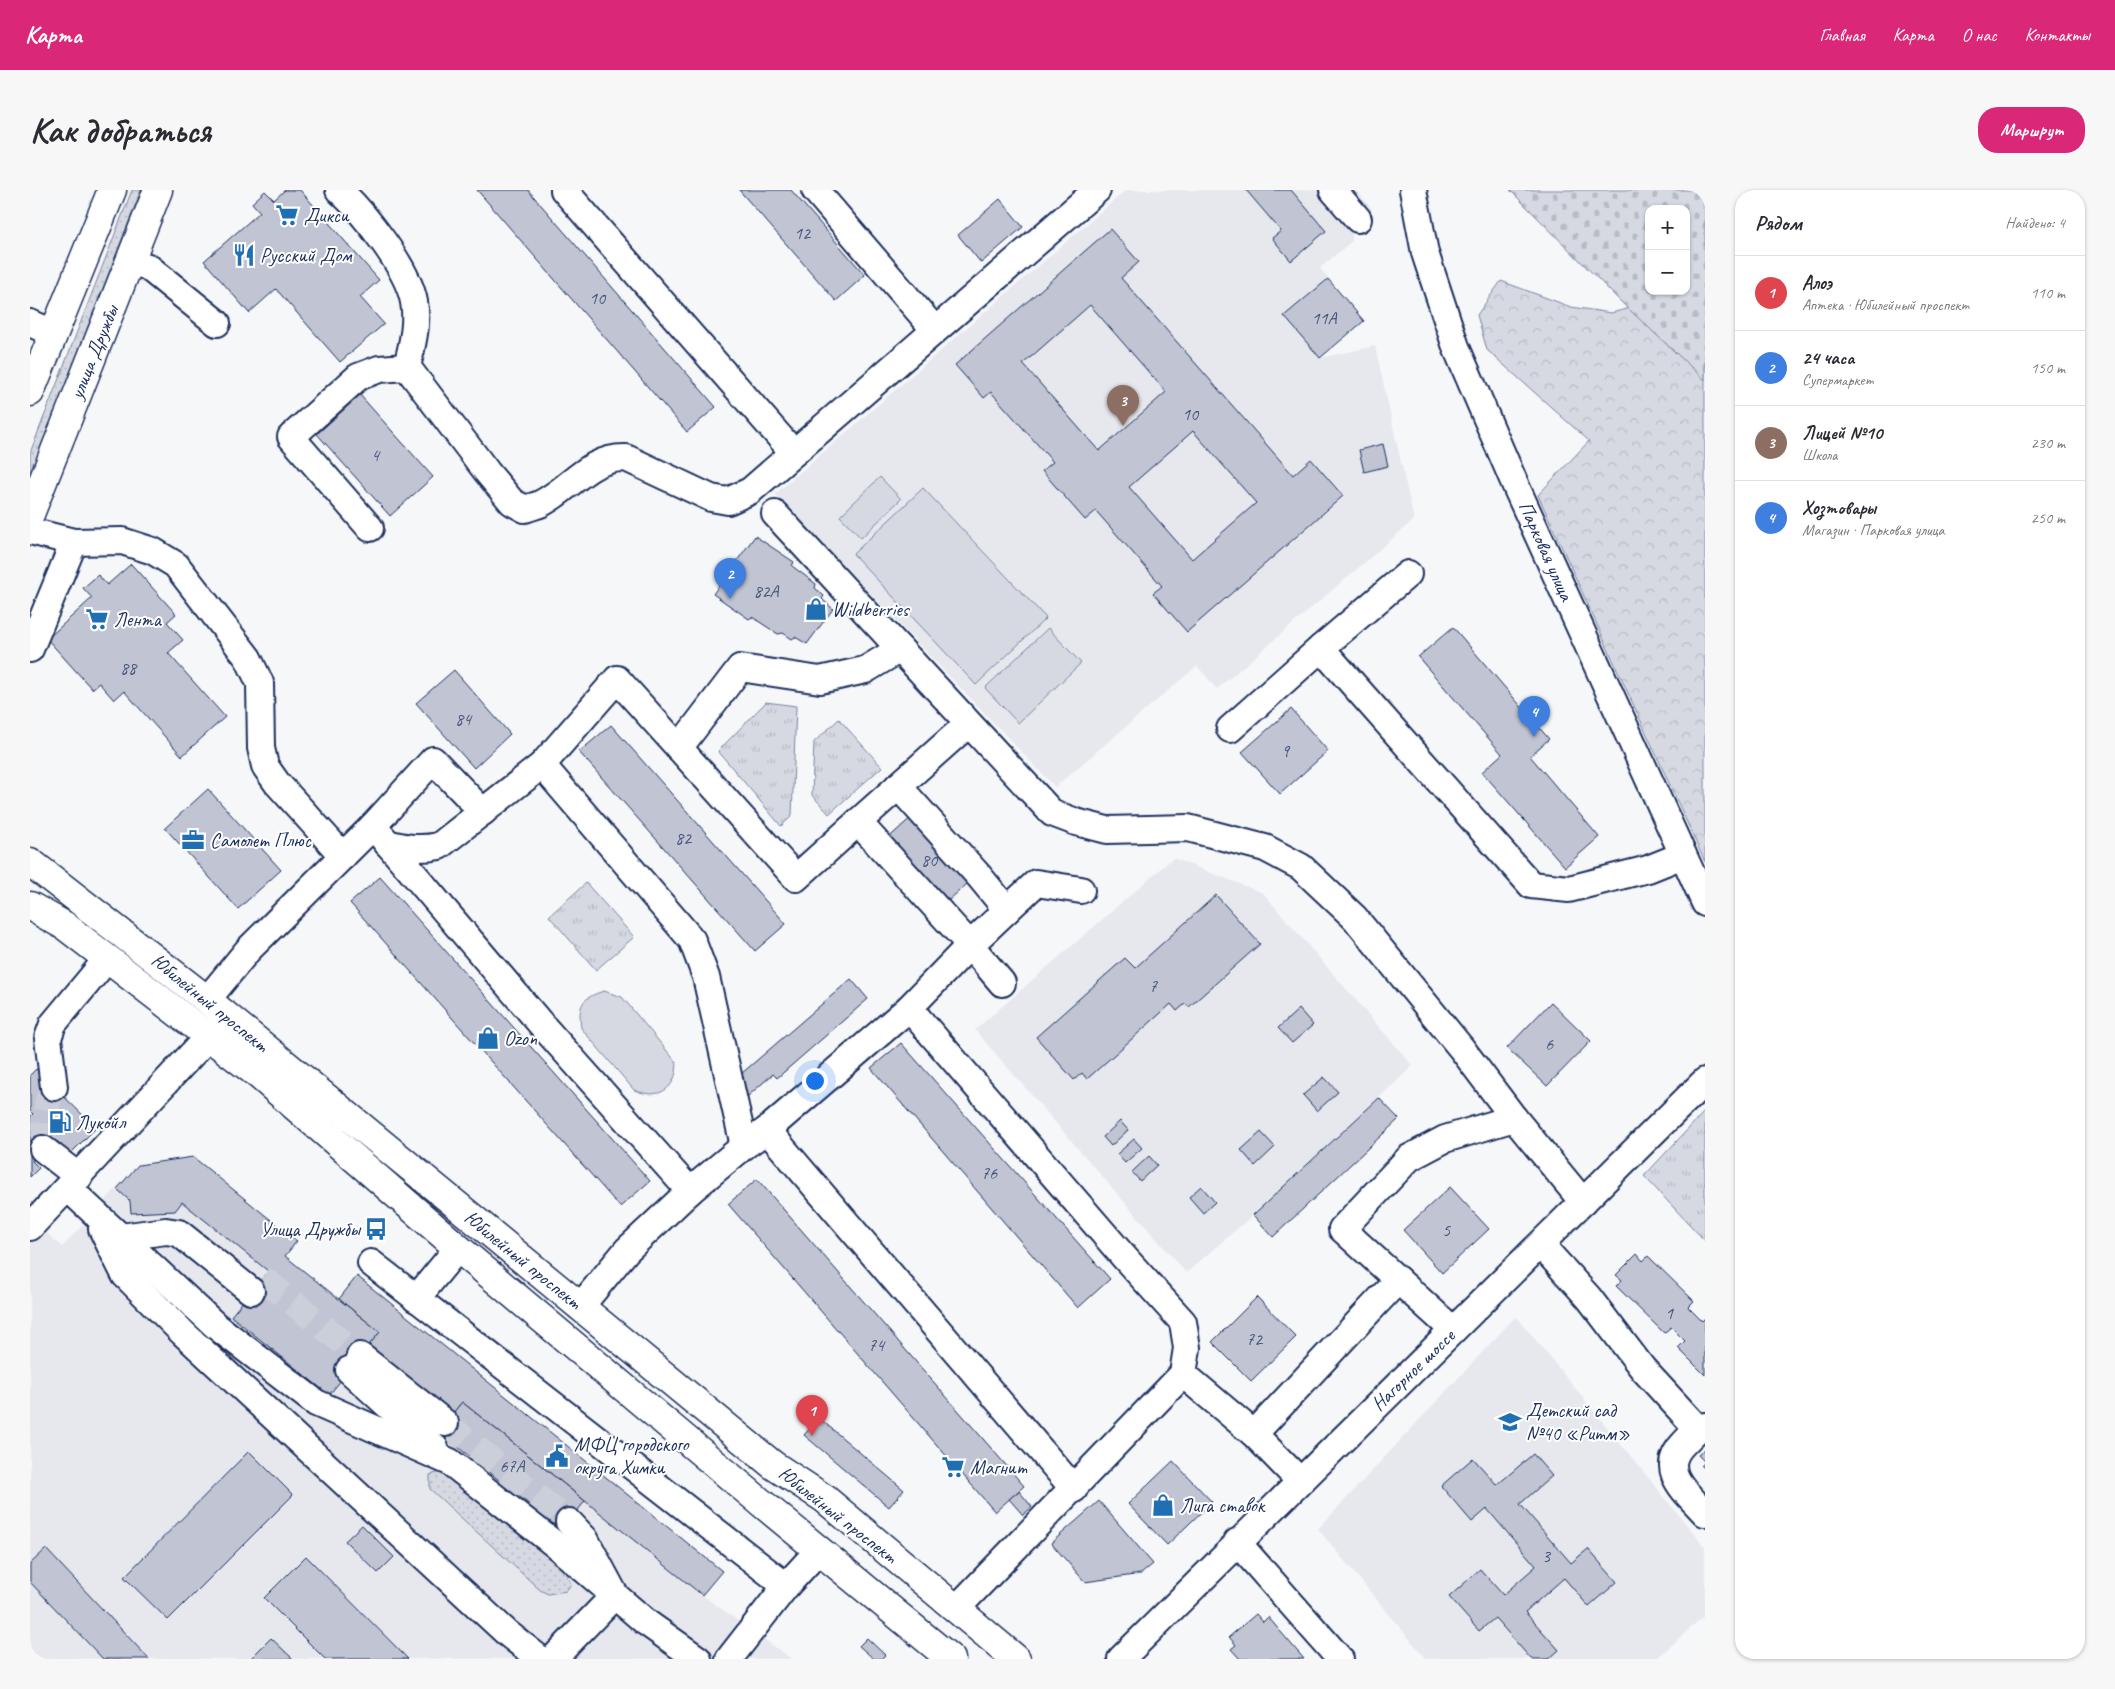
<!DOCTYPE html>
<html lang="ru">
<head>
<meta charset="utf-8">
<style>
  :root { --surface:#fff; --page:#f7f7f7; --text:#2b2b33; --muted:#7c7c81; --line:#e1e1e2; --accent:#db2777 }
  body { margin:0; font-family:Caveat,sans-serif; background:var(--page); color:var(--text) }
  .controls { position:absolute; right:15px; top:15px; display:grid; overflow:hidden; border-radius:10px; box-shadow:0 1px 4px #0004 }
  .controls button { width:45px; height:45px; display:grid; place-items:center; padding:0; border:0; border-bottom:1px solid var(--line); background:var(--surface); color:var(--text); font:25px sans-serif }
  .you { position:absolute; left:784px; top:890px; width:18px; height:18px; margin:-12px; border:4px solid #fff; border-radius:50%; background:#1a73e8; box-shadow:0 0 0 8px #1a73e833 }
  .badge { display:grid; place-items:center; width:32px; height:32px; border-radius:50%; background:var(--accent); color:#fff; font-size:16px; font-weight:700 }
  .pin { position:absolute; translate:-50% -41px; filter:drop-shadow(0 1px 2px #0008) }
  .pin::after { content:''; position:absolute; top:26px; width:18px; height:15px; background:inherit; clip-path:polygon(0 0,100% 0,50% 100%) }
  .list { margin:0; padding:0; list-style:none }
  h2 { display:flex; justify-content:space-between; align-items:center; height:65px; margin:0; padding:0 20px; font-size:21px }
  h2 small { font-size:16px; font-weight:400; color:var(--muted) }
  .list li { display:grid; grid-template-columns:32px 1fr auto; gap:15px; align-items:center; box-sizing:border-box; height:75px; padding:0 20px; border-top:1px solid var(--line) }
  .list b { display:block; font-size:19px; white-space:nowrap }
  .list p { margin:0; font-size:16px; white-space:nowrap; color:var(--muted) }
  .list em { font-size:16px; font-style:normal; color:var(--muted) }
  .map { position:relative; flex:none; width:1675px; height:1469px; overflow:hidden; border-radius:20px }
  header { display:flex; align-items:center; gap:30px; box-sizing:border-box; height:70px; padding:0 25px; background:var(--accent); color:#fff }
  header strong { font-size:24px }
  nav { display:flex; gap:28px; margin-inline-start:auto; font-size:18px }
  .intro { display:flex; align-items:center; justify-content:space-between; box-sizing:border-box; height:120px; padding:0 30px }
  h1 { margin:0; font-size:35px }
  .button { padding:12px 22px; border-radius:20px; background:var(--accent); color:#fff; font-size:18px; font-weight:700 }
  main { display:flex; gap:30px; padding:0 30px }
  aside { flex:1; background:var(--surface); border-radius:20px; box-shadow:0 1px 4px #0004 }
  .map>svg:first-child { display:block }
  .built { fill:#e6e8ee }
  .grass { fill:url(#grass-dots); stroke:#7884a0 }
  .forest { fill:url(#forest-crowns); stroke:#7884a0 }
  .cemetery { fill:url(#cemetery-stones); stroke:#7884a0; fill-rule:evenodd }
  .park { fill:url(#park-tufts); stroke:#7884a0 }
  .garden { fill:#d6d9e2; stroke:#7884a0 }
  .building { fill:#c0c4d3; stroke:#1b2f5e; fill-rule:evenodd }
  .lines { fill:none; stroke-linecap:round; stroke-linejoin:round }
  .minor-tunnel { stroke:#cacfda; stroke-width:26; stroke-dasharray:26 13; stroke-linecap:butt }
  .minor-casing { stroke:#1b2f5e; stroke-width:30 }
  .major-casing { stroke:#1b2f5e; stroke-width:31 }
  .minor { stroke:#fff; stroke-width:26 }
  .major { stroke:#fff; stroke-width:28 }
  .labels { text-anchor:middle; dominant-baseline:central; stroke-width:4; stroke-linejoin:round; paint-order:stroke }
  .number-label { font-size:18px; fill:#44547b }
  .poi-label { font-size:20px; fill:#1b2f5e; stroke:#fff; text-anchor:start }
  .street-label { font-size:20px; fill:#1b2f5e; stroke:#fff }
</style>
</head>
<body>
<header>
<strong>Карта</strong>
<nav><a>Главная</a><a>Карта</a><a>О нас</a><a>Контакты</a></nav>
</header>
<div class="intro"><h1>Как добраться</h1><a class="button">Маршрут</a></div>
<main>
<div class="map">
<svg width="1675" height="1469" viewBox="0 0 1675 1469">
  <defs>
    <pattern id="grass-dots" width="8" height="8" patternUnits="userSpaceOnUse" patternTransform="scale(1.25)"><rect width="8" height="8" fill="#d6d9e2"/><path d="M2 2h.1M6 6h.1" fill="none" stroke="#b7bbc4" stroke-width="1.8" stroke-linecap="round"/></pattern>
    <pattern id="forest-crowns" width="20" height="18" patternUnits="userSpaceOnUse" patternTransform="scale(1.25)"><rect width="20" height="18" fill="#d6d9e2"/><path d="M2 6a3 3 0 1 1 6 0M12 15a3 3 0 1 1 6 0" fill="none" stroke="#b7bbc4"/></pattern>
    <pattern id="cemetery-stones" width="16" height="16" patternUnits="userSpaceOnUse" patternTransform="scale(1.25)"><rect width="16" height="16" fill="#d6d9e2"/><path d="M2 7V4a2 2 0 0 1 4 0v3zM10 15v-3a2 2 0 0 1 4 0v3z" fill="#b7bbc4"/></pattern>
    <pattern id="park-tufts" width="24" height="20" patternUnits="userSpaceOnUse" patternTransform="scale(1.25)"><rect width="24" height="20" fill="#d6d9e2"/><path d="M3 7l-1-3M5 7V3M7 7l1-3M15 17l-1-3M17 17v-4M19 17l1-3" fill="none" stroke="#b7bbc4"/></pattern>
  </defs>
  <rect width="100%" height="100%" fill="#f6f7f9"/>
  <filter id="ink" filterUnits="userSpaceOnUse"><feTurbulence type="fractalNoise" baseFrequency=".02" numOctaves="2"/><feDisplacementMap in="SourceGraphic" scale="10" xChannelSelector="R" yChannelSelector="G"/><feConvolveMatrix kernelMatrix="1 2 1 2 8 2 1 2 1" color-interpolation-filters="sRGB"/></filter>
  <g filter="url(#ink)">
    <g class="built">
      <polygon points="1096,0 1326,0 1342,19 1322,36 1322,51 1290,78 1298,89 1254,126 1290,168 1345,156 1384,330 1187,499 1167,476 1025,597 745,304"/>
      <polygon points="1143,668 1233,703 1383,876 1223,1025 1156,1083 945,840"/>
      <polygon points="163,967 267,1051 255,1066 350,1142 424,1223 432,1212 672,1405 762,1469 0,1469 0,1047 10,1037 32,1057 108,975"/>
      <polygon points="1486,1126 1675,1357 1675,1425 1626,1469 1396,1469 1288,1339"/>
    </g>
    <g class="grass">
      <polygon points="102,0 111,0 0,286 0,263"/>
      <polygon points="414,1281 531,1374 541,1394 536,1401 518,1404 510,1400 400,1299 400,1285"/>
    </g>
    <polygon class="forest" points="1471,91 1541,117 1581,123 1613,115 1675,176 1675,672 1508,305 1559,251 1457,160 1447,125"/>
    <path class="cemetery" d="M1480,0H1675V190L1590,111ZM1619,19H1656V101H1619Z"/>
    <g class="park">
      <polygon points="736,512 766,516 762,626 751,636 688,561"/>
      <polygon points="809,529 852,577 799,624 782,605 784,552"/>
      <polygon points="556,693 604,747 566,780 519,726"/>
      <polygon points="1675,921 1675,1051 1614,986"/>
    </g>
    <g class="garden">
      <polygon points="850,287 871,309 831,348 810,326"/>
      <polygon points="893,298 1016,428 946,495 823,364"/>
      <polygon points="1018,438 1051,473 988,533 955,498"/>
      <path d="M574,801L592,807L647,873C646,900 629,910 604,900L551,838C548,815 551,808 574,801Z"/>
    </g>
    <g class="building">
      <polygon points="255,0 270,0 349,90 330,107 354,134 310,172 246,99 219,123 174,71 230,22 222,13 235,1 244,10"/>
      <polygon points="447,0 498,0 686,217 657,242"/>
      <polygon points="709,0 761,0 835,85 806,111"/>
      <polygon points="1216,0 1261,0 1296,41 1261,71 1242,48 1251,41"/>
      <polygon points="970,9 993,37 951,73 928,45"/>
      <path d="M1080,39L1109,72L1091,88L1263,285L1281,269L1313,306L1157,442L1123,403L1132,396L1066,321L1055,330L1012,281L1023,272L961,202L954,208L925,175ZM1060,115L1136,202L1069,261L993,174ZM1163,241L1226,313L1162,369L1099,297Z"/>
      <polygon points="1298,89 1334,131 1290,168 1254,126"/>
      <polygon points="330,205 403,287 360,326 287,244"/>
      <polygon points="1353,254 1358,276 1334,282 1329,260"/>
      <polygon points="725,346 764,372 762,376 786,394 785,398 794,406 792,409 803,419 777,454 765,447 762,449 753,443 748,444 722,427 719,429 683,404"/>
      <polygon points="101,374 146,424 137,432 153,450 138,463 195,527 152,566 94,501 84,510 69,493 62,499 17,449 62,408 53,398 68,385 77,395"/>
      <polygon points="1423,437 1519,549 1500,566 1569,647 1535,677 1452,582 1472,564 1388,467"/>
      <polygon points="424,480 480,544 444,578 386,513"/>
      <polygon points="1261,519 1298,561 1250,604 1212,562"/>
      <polygon points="581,535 756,734 725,761 549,562"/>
      <polygon points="178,599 251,680 208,719 135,638"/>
      <polygon points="886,623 945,687 911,717 853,653"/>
      <polygon points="350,687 620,991 590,1017 320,713"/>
      <polygon points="1186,705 1230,754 1159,817 1155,814 1147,821 1141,814 1057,889 1052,883 1044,890 1006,847 1095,768 1105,778"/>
      <polygon points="821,789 838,809 747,888 743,884 718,906 704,890"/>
      <polygon points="1521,812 1561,851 1517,896 1477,858"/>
      <polygon points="1269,819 1283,835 1262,853 1248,838"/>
      <polygon points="871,853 1080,1089 1048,1118 841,878"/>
      <polygon points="6,879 66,938 40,964 24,948 2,971 9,978 0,987 0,927 3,924 0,921 0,885"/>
      <polygon points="1294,887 1308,902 1287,921 1273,905"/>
      <polygon points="1349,908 1369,929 1243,1047 1223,1025"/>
      <polygon points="1090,931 1098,940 1081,956 1073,947"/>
      <polygon points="1231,942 1245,957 1225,976 1211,960"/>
      <polygon points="1104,949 1112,958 1095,973 1087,964"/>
      <polygon points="1119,966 1127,975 1110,991 1102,982"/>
      <polygon points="163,967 267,1051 255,1066 350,1142 299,1205 201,1126 238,1081 152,1012 145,1021 101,1023 100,1011 87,999 108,975"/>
      <polygon points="727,989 994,1296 965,1322 698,1014"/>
      <polygon points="1171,996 1185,1012 1173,1023 1159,1007"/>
      <polygon points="1420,997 1459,1039 1412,1083 1373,1040"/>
      <polygon points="1607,1064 1613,1071 1618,1066 1664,1111 1658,1117 1672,1131 1675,1128 1675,1185 1648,1158 1655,1151 1641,1137 1634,1143 1586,1096 1592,1090 1586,1085"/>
      <polygon points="327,1086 692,1381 672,1405 432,1212 423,1223 339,1155 350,1142 309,1109"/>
      <polygon points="1227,1107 1266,1147 1221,1191 1182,1152"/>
      <polygon points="432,1212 555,1311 532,1341 408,1241"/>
      <polygon points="789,1228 874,1300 859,1317 774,1245"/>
      <polygon points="1675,1259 1675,1280 1671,1276 1675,1272 1668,1265"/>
      <polygon points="219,1261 263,1305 138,1430 94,1387"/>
      <polygon points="1503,1264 1522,1286 1490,1314 1541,1373 1558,1359 1587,1392 1559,1417 1534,1388 1495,1422 1529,1460 1519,1469 1501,1469 1465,1428 1449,1441 1419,1407 1450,1379 1473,1405 1506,1376 1457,1319 1442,1332 1411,1296 1443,1268 1467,1295"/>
      <polygon points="1143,1271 1182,1312 1137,1355 1098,1314"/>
      <polygon points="989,1301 1002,1317 993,1325 979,1309"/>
      <polygon points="1069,1311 1123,1374 1111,1384 1055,1392 1021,1353"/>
      <polygon points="332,1335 364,1367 348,1383 315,1351"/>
      <polygon points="16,1359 119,1469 73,1469 0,1392 0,1374"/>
      <polygon points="276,1366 378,1469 295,1469 234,1408"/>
      <polygon points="1226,1424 1233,1432 1238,1427 1274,1469 1210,1469 1201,1459 1206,1455 1199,1447"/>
      <polygon points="241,1448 263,1469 220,1469"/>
      <polygon points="837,1448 855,1465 851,1469 844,1469 829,1456"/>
    </g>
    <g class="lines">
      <g class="minor-tunnel">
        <polyline points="13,959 18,910 24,897"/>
        <polyline points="232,1088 330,1166"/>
        <polyline points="415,1233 539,1332"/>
      </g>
      <defs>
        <g id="minor">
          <path d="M309,0C334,23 378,78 384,112C388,134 382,155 377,177L457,282L482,312L495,319C500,317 505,316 510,314C541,299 558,267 596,268L681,308L698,311L720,301L1067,0"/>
          <polyline points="534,0 763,262"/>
          <polyline points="785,0 905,140"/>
          <polyline points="1303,0 1328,29"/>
          <polyline points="1383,0 1395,63 1426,157 1488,301 1675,713"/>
          <polyline points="100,71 118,77 187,133"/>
          <polyline points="0,133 23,143"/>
          <polyline points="745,324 1022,623 1046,632 1077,640 1158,638 1235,658 1271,677 1325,728 1432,859 1484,928 1553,1012"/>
          <polyline points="340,338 261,247 328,187 349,179 377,177"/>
          <polyline points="0,341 44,352 92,351 123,361 146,375 218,468 230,493 231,558 235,576 247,593 313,666"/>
          <polyline points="1291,458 1378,384"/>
          <polyline points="0,459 44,352"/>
          <polyline points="1200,539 1291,458 1501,695 1539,699 1618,679 1653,665"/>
          <polyline points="649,558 710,478 790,490 835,480 870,459"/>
          <polyline points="512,575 587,489 766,688 828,632"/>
          <polyline points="868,596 949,686 977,720 940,755 972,793"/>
          <polyline points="343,636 511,834 660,1001"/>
          <path d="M357,653C376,658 390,660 409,656L512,575L662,750L676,787L714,956L737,940L1044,1299"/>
          <polyline points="977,720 1006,693 1051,700"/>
          <polyline points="177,810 218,760 343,636 403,570 453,622"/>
          <polyline points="879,818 940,755 828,632 938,534"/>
          <polyline points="24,897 18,848 23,834 77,769"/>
          <polyline points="737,940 879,818 1094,1067 1153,1132 1157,1158 1153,1184 1224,1244 1270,1291"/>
          <polyline points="13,959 49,987"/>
          <polyline points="38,998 186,1136 286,1213 420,1272 527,1356 617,1433 668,1469"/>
          <polyline points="0,1037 179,846"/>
          <polyline points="72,1039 95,1085 153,1143 477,1443 510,1469"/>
          <polyline points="91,1047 136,1041 149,1043 221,1101"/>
          <polyline points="1511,1055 1559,1108 1613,1179 1668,1239"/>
          <polyline points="341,1073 756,1396"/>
          <polyline points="386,1109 428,1058"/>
          <polyline points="550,1117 597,1060 660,1001 714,956"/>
          <polyline points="1423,1140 1312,1039 1379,968 1415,949 1484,928"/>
          <polyline points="330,1166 415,1233"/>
          <polyline points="319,1180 405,1258"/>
          <path d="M1675,1236C1666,1239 1661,1246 1654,1253C1627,1280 1656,1302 1675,1323"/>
          <polyline points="1224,1244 1368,1090"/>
          <polyline points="1207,1352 1310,1469"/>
          <polyline points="926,1419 1153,1184"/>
          <polyline points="523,1469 585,1405 555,1349 539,1332"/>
          <polyline points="699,1469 756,1396 789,1360"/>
          <polyline points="1091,1469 1675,891"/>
        </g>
        <g id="major">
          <polyline points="0,202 82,0"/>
          <polyline points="0,324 128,0"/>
          <polyline points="0,672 177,810 743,1275 795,1309 986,1469"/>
          <polyline points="0,716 35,736 230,886 428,1058 728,1310 921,1469"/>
        </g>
      </defs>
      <use href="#minor" class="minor-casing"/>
      <use href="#major" class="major-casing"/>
      <use href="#minor" class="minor"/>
      <use href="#major" class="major"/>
    </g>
  </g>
  <defs>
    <symbol id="supermarket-bare" viewBox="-9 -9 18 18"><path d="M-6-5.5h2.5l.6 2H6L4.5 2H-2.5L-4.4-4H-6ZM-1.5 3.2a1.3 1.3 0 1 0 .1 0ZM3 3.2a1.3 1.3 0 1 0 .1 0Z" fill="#1f6fb2" stroke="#fff" stroke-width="2.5" paint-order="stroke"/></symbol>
    <symbol id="restaurant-bare" viewBox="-9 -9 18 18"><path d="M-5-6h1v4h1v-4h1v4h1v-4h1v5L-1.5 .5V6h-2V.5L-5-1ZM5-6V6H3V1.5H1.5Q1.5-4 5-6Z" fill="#1f6fb2" stroke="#fff" stroke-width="2.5" paint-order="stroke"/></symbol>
    <symbol id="shop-bare" viewBox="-9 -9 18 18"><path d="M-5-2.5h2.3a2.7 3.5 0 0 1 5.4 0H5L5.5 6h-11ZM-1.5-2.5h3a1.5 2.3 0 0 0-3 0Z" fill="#1f6fb2" stroke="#fff" stroke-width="2.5" paint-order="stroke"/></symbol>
    <symbol id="office-bare" viewBox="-9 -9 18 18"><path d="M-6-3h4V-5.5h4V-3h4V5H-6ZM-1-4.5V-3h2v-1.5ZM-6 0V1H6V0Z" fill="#1f6fb2" stroke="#fff" stroke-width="2.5" paint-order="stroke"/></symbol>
    <symbol id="fuel-bare" viewBox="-9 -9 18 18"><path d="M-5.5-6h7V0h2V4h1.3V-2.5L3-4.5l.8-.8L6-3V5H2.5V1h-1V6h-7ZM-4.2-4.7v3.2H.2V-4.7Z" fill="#1f6fb2" stroke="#fff" stroke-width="2.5" paint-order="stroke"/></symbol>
    <symbol id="bus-bare" viewBox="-9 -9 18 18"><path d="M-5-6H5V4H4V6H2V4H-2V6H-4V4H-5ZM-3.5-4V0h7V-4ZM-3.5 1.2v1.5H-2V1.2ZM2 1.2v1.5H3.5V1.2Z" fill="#1f6fb2" stroke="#fff" stroke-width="2.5" paint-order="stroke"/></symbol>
    <symbol id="school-bare" viewBox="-9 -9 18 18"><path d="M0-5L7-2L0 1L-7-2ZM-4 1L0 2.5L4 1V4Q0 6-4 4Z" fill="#1f6fb2" stroke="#fff" stroke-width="2.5" paint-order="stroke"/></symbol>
    <symbol id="civic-bare" viewBox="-9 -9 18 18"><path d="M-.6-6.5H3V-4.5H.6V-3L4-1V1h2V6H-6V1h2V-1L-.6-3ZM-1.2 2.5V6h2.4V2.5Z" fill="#1f6fb2" stroke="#fff" stroke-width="2.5" paint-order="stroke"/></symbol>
  </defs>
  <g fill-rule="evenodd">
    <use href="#supermarket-bare" x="241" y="9" width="32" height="32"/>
    <use href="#restaurant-bare" x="198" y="49" width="32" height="32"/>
    <use href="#shop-bare" x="770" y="403" width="32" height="32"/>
    <use href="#supermarket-bare" x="51" y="413" width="32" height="32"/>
    <use href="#office-bare" x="147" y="634" width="32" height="32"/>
    <use href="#shop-bare" x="442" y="832" width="32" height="32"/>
    <use href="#fuel-bare" x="14" y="916" width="32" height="32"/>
    <use href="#bus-bare" x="330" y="1023" width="32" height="32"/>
    <use href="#school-bare" x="1464" y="1216" width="32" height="32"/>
    <use href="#civic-bare" x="511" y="1250" width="32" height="32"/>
    <use href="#supermarket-bare" x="907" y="1261" width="32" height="32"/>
    <use href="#shop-bare" x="1117" y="1299" width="32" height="32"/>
  </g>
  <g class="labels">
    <g class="number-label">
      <text x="772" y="43">12</text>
      <text x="567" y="108">10</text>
      <text x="1294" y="128">11А</text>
      <text x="1160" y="224">10</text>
      <text x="345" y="265">4</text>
      <text x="736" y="401">82А</text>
      <text x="98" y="478">88</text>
      <text x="433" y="529">84</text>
      <text x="1255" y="561">9</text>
      <text x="653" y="648">82</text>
      <text x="899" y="670">80</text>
      <text x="1123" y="796">7</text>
      <text x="1519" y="854">6</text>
      <text x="959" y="983">76</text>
      <text x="1416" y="1040">5</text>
      <text x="1639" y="1123">1</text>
      <text x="1224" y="1149">72</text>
      <text x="846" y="1155">74</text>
      <text x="482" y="1276">67А</text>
      <text x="1516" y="1366">3</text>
    </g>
    <g class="poi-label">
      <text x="274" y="25">Дикси</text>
      <text x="230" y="65">Русский Дом</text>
      <text x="802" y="419">Wildberries</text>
      <text x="84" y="429">Лента</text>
      <text x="180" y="650">Самолет Плюс</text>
      <text x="474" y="848">Ozon</text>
      <text x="46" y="932">Лукойл</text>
      <text x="330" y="1039" text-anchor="end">Улица Дружбы</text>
      <text x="1496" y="1220">Детский сад<tspan x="1496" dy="23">№40 «Ритм»</tspan></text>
      <text x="544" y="1254">МФЦ городского<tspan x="544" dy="23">округа Химки</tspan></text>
      <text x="940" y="1277">Магнит</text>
      <text x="1150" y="1315">Лига ставок</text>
    </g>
    <g class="street-label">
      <text transform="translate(64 162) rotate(-68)">улица Дружбы</text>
      <text transform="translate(1516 361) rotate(66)">Парковая улица</text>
      <text transform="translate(180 813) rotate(39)">Юбилейный проспект</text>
      <text transform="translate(493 1070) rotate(39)">Юбилейный проспект</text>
      <text transform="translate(1383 1180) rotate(-44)">Нагорное шоссе</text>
      <text transform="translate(808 1325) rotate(38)">Юбилейный проспект</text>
    </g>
  </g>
</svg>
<div class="controls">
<button>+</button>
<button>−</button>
</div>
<div class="you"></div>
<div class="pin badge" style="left:782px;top:1246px;background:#e0444e">1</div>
<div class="pin badge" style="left:700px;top:409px;background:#3f7fe0">2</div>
<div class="pin badge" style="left:1093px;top:236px;background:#8d6e63">3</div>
<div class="pin badge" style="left:1504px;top:547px;background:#3f7fe0">4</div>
</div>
<aside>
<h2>Рядом<small>Найдено: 4</small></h2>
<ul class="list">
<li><span class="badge" style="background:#e0444e">1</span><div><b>Алоэ</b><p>Аптека · Юбилейный проспект</p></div><em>110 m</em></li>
<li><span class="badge" style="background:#3f7fe0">2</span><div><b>24 часа</b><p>Супермаркет</p></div><em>150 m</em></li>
<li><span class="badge" style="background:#8d6e63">3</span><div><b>Лицей №10</b><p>Школа</p></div><em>230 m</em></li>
<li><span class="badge" style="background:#3f7fe0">4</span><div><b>Хозтовары</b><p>Магазин · Парковая улица</p></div><em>250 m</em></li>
</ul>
</aside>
</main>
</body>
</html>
